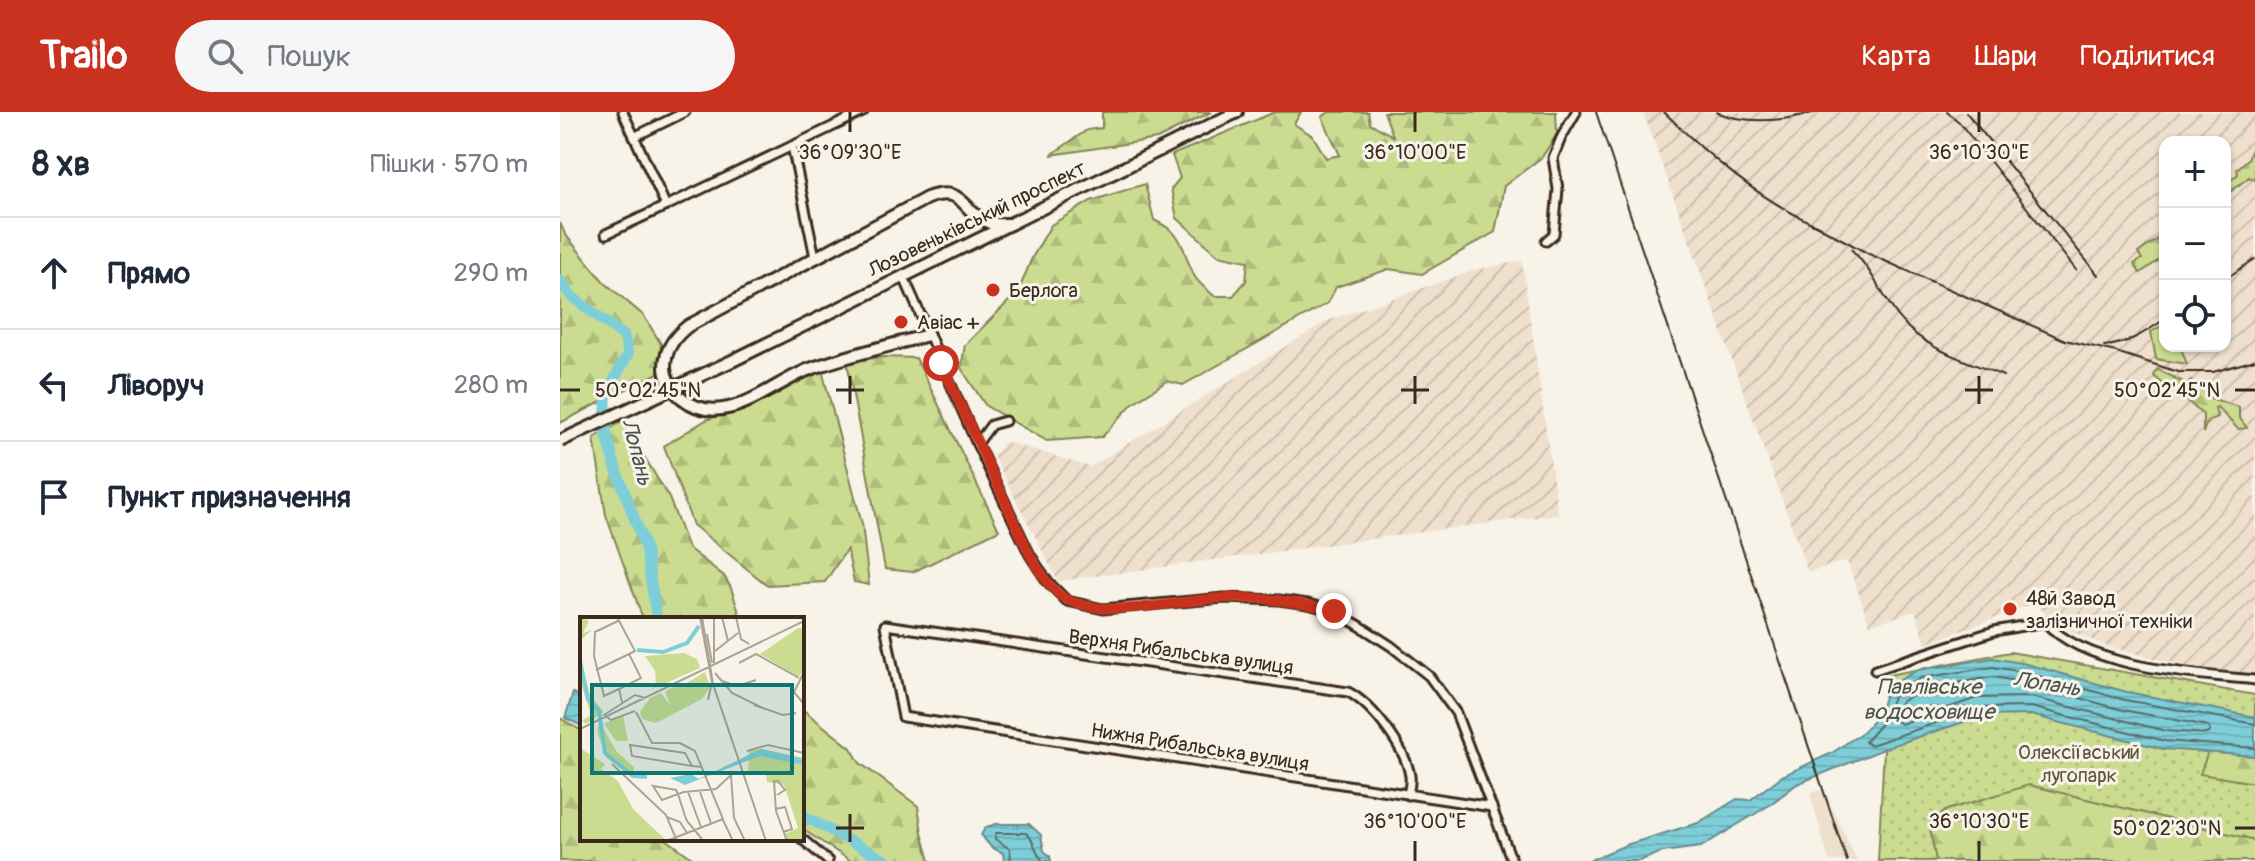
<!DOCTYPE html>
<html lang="uk">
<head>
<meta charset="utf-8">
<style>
  :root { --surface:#fff; --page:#f6f6f7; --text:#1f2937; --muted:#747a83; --line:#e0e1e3; --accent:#c8321e }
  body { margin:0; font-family:Pangolin,sans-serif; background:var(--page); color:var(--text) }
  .controls { position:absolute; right:24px; top:24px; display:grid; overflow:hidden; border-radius:16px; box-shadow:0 2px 6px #0004 }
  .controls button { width:72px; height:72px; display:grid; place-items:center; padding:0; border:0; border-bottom:2px solid var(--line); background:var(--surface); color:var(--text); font:40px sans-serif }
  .stop { position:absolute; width:24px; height:24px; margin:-18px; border:6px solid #c8321e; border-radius:50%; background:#fff }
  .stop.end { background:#c8321e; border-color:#fff; box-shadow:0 2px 8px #0008 }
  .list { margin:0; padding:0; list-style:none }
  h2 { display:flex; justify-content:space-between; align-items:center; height:104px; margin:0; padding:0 32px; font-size:34px }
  h2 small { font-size:26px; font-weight:400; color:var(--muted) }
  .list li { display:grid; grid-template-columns:52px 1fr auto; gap:24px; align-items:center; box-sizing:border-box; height:112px; padding:0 32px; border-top:2px solid var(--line) }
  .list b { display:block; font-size:30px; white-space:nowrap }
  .list em { font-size:26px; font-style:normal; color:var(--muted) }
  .icon { flex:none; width:44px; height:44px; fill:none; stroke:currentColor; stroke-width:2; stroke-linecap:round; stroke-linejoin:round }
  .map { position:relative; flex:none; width:1695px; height:749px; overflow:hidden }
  header { display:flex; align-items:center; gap:48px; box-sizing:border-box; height:112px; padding:0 40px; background:var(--accent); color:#fff }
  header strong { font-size:38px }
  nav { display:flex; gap:44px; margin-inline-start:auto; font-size:28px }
  .search { width:560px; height:72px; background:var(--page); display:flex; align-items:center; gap:20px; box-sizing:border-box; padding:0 28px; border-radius:44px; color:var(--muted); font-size:30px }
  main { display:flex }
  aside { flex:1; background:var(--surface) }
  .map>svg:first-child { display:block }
  .built { fill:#efe0cd }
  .industrial { fill:url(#industrial-furrows); fill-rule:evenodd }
  .grass { fill:url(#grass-dots); stroke:#838357; stroke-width:2 }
  .forest { fill:url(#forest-firs); stroke:#838357; stroke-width:2 }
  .water { fill:url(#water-rules); stroke:#638c8e; stroke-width:2 }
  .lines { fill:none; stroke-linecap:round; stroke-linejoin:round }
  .shore { stroke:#566c69; stroke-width:2 }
  .river { stroke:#7eced9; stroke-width:11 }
  .minor-casing { stroke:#3b2a1e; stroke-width:13 }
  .highway-casing { stroke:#3b2a1e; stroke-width:16 }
  .minor { stroke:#f7f3e8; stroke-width:7 }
  .highway { stroke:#f7f3e8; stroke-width:10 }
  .rail { stroke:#3b2a1e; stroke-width:2 }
  .highway-bridge-casing { stroke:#3b2a1e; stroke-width:16; stroke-linecap:butt }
  .highway-bridge { stroke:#f7f3e8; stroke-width:10 }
  .route { stroke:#c8321e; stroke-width:10 }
  .ticks { fill:none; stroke:#3b2a1e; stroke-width:3 }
  .poi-dot { fill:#c8321e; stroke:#f7f3e8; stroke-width:3 }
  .labels { text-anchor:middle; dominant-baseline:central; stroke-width:6; stroke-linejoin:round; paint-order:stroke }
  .street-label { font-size:20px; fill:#3b2a1e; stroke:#f7f3e8 }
  .poi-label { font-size:20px; fill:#3b2a1e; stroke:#f7f3e8; text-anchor:start }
  .park-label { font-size:20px; fill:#5f563a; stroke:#f7f3e8 }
  .water-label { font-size:22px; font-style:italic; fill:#4c534d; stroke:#f7f3e8 }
  .inset-river { fill:none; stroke:#7eced9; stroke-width:4 }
  .inset-road { fill:none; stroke:#aca397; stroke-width:2 }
  .view { fill:#0f766e; fill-opacity:0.15; stroke:#0f766e; stroke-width:4 }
  .inset-edge { fill:none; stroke:#3b2a1e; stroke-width:4 }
  .ticks-label { font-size:20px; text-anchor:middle; fill:#3b2a1e; stroke:#f7f3e8; stroke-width:6; stroke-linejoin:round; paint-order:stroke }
</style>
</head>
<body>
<header>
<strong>Trailo</strong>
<div class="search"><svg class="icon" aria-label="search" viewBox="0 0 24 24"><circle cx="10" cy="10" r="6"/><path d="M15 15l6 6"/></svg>Пошук</div>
<nav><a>Карта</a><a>Шари</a><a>Поділитися</a></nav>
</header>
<main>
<aside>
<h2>8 хв<small>Пішки · 570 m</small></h2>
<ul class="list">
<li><svg class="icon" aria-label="ahead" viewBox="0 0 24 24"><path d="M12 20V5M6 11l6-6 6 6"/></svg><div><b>Прямо</b></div><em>290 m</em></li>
<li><svg class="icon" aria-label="left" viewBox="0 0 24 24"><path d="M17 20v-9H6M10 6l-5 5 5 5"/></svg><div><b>Ліворуч</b></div><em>280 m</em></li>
<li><svg class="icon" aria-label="arrive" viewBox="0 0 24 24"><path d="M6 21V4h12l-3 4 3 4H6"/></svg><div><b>Пункт призначення</b></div></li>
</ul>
</aside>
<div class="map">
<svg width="1695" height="749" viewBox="0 0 1695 749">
  <defs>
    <pattern id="industrial-furrows" width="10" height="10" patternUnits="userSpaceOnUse" patternTransform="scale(2)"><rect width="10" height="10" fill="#efe0cd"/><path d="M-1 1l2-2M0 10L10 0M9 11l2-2" fill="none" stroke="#cec0b0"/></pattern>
    <pattern id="grass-dots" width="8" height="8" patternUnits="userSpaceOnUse" patternTransform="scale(2)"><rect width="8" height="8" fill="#cbdc90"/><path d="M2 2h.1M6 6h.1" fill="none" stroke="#afbd7c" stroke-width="1.8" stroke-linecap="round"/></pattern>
    <pattern id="forest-firs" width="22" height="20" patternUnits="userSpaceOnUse" patternTransform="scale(2)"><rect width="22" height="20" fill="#cbdc90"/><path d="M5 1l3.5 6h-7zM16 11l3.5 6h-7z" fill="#afbd7c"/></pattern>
    <pattern id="water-rules" width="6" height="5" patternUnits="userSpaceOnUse" patternTransform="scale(2)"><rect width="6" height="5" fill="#7eced9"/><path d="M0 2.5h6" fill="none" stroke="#6eb1ba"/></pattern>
  </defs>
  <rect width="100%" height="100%" fill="#f7f3e8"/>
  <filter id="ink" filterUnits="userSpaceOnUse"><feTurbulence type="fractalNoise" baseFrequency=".0125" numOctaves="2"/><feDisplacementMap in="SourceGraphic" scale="16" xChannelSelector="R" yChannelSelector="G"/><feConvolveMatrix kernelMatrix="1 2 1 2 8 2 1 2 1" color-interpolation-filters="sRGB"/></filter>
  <g filter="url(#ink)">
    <polygon class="built" points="1264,677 1288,730 1298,749 1269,749 1250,681"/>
    <g class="industrial">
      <path d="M1083,0H1695V562L1634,556L1545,534L1497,513L1475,491L1366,532L1355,499L1310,513L1287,449L1248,460ZM1605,30H1665V234H1605Z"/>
      <polygon points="962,149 998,402 498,469 433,344 445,329 530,355 767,209 918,157"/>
    </g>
    <polygon class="grass" points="1450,540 1695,583 1695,749 1466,734 1374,749 1318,749 1328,563"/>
    <g class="forest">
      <polygon points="542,0 651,0 597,27 491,43 527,18 542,16"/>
      <path d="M715,0H741L734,12L753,24L766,46L780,43L762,5L769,0H808L810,11L833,24L824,0H996L997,22L982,45L944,74L935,120L862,162L829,157L776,175L768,191L623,273L607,269L573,291L542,325L487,329L426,294L401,256L405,233L458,180L472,146L491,113L531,89L585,72L594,108C628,124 620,137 635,165C639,172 648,178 654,184H673L686,169L688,149L658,143L617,106L611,77L620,66L612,43Z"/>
      <polygon points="1695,30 1695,68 1689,65 1665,84 1665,73 1678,62 1677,57 1688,47"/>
      <polygon points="0,111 5,122 44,170 84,204 101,232 98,261 0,311"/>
      <polygon points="1605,122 1603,133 1605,144 1580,161 1574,152 1582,147 1578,141"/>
      <polygon points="1605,212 1605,234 1620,234 1627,252 1596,247 1591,220"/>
      <polygon points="322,245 356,246 439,418 353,460 325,457 287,250"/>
      <polygon points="1597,257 1627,272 1630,269 1640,278 1646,275 1650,279 1650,286 1679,295 1679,305 1687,316 1678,317 1657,295 1655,296 1657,305 1647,309 1643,321 1643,303 1614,277 1610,278 1594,264"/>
      <polygon points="262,258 302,412 309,473 294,470 287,437 265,470 207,473 133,413 104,334 146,308 205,288"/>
      <polygon points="63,309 109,386 128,436 164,464 171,476 181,507 83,507 46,403 34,326"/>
      <polygon points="242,597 291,636 300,651 358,694 362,721 370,749 291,749 242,717"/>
      <polygon points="0,606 22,619 22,727 106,727 136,749 0,749"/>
      <polygon points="1648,640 1695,644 1695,671 1640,662"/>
      <polygon points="1469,673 1695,728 1695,749 1376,749 1369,711 1387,698"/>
    </g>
    <g class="water">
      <polygon points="1433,546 1466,552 1567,580 1695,605 1695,644 1603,637 1471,603 1422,604 1331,634 1237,672 1208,694 1141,735 1102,740 1079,749 1028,749 1066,733 1138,711 1177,687 1190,688 1222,664 1272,641 1304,619 1318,603 1326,579 1340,568 1358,558"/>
      <polygon points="13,581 22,585 22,614 5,606"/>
      <polygon points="436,712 469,712 481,723 484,739 490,744 491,749 444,749 443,741 431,735 421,723 426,715"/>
    </g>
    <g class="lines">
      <g class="shore">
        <polygon points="1433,565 1462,570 1563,598 1648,614 1650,619 1647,622 1606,619 1471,585 1417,586 1341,612 1336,609 1341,590 1364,576"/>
        <polyline points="1695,612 1565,588 1464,560 1433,555 1361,566 1345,575 1333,584 1325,607 1305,630 1311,633 1420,596 1471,595 1605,629 1695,636"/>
        <path d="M451,749L450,737L435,727L436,721H466C476,729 474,740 483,749"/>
      </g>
      <g class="river">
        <polyline points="0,168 11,184 64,224 68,242 46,283 46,320 56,357 85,435 97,507"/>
        <polyline points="242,703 327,749"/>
      </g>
      <defs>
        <g id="minor">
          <polyline points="63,0 106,94 232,34"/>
          <polyline points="74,25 125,0"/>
          <polyline points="46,122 106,94"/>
          <polyline points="986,129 994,122 998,77 993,46 1001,26 1016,0"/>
          <polyline points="255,145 232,34 303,0"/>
          <polyline points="343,163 417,332 470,443 487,469 507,489 543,497 664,486 719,488 748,492 774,499 800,514 831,534 869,564 896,601 952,749"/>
          <polyline points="417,332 431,313 445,309"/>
          <path d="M1315,558L1434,519L1485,510C1527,557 1636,562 1695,568"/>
          <path d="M848,683C849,677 851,671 850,664C846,637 813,593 788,580L325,513L343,605L932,695"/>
          <polyline points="242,727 268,749"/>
        </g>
        <g id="highway">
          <path d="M368,223C329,234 289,243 250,257C212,271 163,320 122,286C113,279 105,266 105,255C105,238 115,224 128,214L367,86C406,72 401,101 430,111C435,113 444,112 450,112"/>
          <polyline points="174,248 677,0"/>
        </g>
      </defs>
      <use href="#minor" class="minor-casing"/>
      <use href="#highway" class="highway-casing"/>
      <use href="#minor" class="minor"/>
      <use href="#highway" class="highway"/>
      <g class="rail">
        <polyline points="1036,0 1287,749"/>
        <path d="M1104,0C1150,46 1200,88 1260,115"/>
        <path d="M1156,0C1188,13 1224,9 1256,0"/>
        <polyline points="1387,0 1399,10 1516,158"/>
        <polyline points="1406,0 1538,163"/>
        <polyline points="1252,111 1309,142 1505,228 1556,240 1618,260 1653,260 1695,248"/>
        <path d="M1291,137C1312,157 1322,185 1341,208C1365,238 1409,249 1443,264"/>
        <polyline points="1665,167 1695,147"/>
        <path d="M1544,234C1567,233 1586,220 1605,207"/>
      </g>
      <defs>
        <polyline id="highway-bridge" points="0,329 174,248"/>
      </defs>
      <use href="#highway-bridge" class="highway-bridge-casing"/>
      <use href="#highway-bridge" class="highway-bridge"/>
    </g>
  </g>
  <g class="lines" filter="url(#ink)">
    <path class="route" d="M381,251L470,443C480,459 492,482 510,489C554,507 617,488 663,486C701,485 738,489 774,499"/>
  </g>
  <path class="ticks" d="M290,0V20M855,0V20M1419,0V20M290,264V292M855,264V292M1419,264V292M0,278H20M276,278H304M841,278H869M1405,278H1433M1675,278H1695M290,702V730M276,716H304M1675,716H1695M855,729V749M1419,729V749"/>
  <g class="poi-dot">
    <circle cx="433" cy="178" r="8"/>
    <circle cx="341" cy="210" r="8"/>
    <circle cx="1450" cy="497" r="8"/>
  </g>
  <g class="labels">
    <g class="street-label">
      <text transform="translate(417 107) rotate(-26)">Лозовеньківський проспект</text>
      <text transform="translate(621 540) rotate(8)">Верхня Рибальська вулиця</text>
      <text transform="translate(640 635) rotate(9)">Нижня Рибальська вулиця</text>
    </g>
    <g class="poi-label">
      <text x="449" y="178">Берлога</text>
      <text x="357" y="210">Авiас +</text>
      <text x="1466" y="486">48й Завод<tspan x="1466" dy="23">залізничної техніки</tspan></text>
    </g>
    <g class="park-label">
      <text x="1519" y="640">Олексіївський<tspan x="1519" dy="23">лугопарк</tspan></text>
    </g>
    <g class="water-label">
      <text transform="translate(77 340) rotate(75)">Лопань</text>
      <text transform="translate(1487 572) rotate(9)">Лопань</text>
      <text x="1369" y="575">Павлівське<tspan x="1369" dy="25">водосховище</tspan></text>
    </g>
  </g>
  <g transform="translate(20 505)">
    <rect width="224" height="224" fill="#f7f3e8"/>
    <path d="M183,132L224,141V224L205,165L185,155L168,157L169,134Z" fill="#cbdc90"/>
    <path d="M0,0L9,4L3,16L12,13L2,22V47L10,78L24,95L6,107L2,104L11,98L0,63ZM104,36L117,42L120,51L70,73L76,69L75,54L65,39ZM125,55L130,70L122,82L76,106L62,102L60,95L70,81L81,76L91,89L85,75L99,66L109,70L108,65ZM43,98L48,124H36L24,107ZM19,104L37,135L54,150L53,161L27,141L17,115ZM0,131L25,147L21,152L38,164L53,192L87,224H0ZM186,147L213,154L224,170V224H208L205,217L218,211L204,168L187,165L186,157L175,158L174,152Z" fill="#cbdc90"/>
    <path d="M218,11L224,12V54L218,60L180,37Z" fill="#cbdc90"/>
    <path d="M181,132L220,141L224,148L180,139L105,168L90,161L111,157L119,162Z" fill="#7eced9"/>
    <path class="inset-river" d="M57,33L83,35L107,26L119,9M0,44L8,82L19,94L25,136L53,159L67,160"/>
    <path class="inset-road" d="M37,0L55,34L49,37L61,61L39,72L42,85M120,0L132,65L128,83M122,0L133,67L186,224M142,0L148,24M156,0L161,22L169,27M38,4L15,15L14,39L24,79L39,72M127,17L132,46M135,34L158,16M134,46V0M159,46L176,37L219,61M16,53L49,37M224,55L214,75L224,87M135,56L152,76L185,92M142,64L157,69L176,63M174,88L203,98L216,96M55,94L31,103L24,98L55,78L65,81M56,95L72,126H100L115,134L143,202M0,112L224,4M167,134L188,128L224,136M32,147L86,198L97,224M112,149L105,136L50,128L52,139L112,149L122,150M151,158L154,201L165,224M108,175L121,210M120,175L131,206M197,178L205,173L198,164H194L196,194L207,224M196,192L205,190L212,212L203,215M87,200L100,205L107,216M142,201L153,224M122,222L107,204L105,199L98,177L96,173L73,169L82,183L98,177L104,175L136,172L151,158M89,223L143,202"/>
    <path class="view" d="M12,68H212V156H12Z"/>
    <rect width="224" height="224" class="inset-edge"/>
  </g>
  <g class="ticks-label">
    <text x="290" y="47">36°09'30"E</text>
    <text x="855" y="47">36°10'00"E</text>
    <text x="1419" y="47">36°10'30"E</text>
    <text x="88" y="285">50°02'45"N</text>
    <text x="1607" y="285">50°02'45"N</text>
    <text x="855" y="716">36°10'00"E</text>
    <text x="1419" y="716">36°10'30"E</text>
    <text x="1607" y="723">50°02'30"N</text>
  </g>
</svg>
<div class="controls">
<button>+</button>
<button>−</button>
<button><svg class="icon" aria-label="locate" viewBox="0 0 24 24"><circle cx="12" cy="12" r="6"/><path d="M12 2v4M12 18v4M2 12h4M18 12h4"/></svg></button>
</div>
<div class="stop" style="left:381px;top:251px"></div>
<div class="stop end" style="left:774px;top:499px"></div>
</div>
</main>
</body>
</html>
